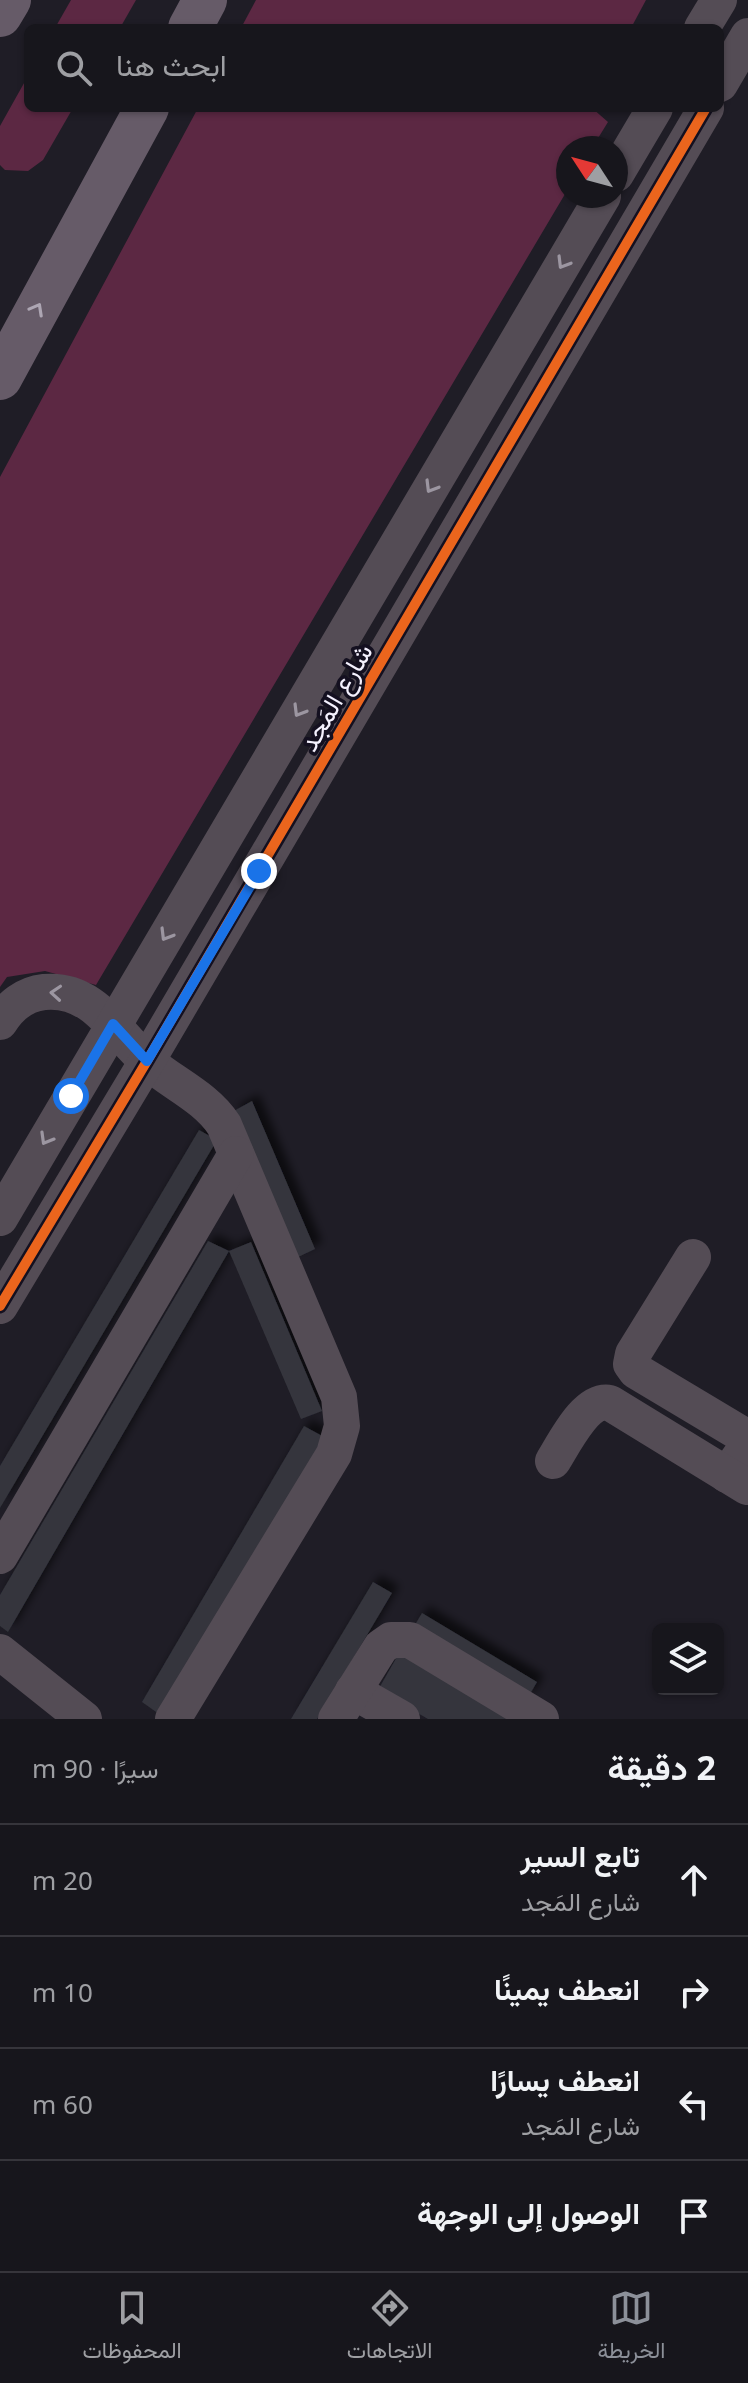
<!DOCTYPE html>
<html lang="ar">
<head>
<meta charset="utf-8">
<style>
  :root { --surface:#17161c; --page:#201f25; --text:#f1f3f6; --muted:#9e9fa3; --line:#36353b; --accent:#8c9099 }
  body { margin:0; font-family:"Noto Sans",Vazirmatn,sans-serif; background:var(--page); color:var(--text); direction:rtl }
  .controls { position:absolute; right:24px; bottom:24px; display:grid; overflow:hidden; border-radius:12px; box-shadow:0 2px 6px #0004 }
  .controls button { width:72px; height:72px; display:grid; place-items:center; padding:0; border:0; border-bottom:2px solid var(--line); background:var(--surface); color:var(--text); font:40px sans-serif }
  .compass { position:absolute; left:556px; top:136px; width:72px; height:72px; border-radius:50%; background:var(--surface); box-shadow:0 2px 6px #0004; rotate:306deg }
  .stop { position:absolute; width:24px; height:24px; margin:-18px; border:6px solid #1a73e8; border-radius:50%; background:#fff }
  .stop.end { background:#1a73e8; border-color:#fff; box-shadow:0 2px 8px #0008 }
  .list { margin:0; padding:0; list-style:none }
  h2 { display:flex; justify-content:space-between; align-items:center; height:104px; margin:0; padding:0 32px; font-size:34px }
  h2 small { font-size:26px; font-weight:400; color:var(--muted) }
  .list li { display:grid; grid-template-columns:52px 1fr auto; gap:24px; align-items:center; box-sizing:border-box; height:112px; padding:0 32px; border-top:2px solid var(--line) }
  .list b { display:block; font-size:30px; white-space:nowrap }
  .list p { margin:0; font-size:26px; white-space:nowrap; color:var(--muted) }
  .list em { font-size:26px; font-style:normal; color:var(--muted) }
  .icon { flex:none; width:44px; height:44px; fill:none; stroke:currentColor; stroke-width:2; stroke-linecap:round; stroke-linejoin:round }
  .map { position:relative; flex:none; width:748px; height:1719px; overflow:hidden; direction:ltr }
  .search { position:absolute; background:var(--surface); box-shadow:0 2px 6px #0004; left:24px; right:24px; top:24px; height:88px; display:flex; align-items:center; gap:20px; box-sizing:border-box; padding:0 28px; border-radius:12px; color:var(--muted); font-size:30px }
  .sheet { height:552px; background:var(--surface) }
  nav { display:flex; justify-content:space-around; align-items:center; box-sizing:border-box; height:112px; border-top:2px solid var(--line); background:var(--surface); font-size:22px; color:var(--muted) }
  nav a { display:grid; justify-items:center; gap:4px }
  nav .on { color:var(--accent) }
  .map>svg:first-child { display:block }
  .green { fill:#5c2843 }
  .building { fill:#34353d; filter:url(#shadow) }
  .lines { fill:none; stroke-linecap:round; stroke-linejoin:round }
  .minor { stroke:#544c55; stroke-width:36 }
  .highway { stroke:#665b68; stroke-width:44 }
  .cycleway-casing { stroke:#141020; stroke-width:15 }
  .cycleway { stroke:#eb651d; stroke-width:10 }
  .oneway { stroke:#9c96a1 }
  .oneway2 { stroke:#ada6b3 }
  .route { stroke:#1a73e8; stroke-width:10 }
  .labels { text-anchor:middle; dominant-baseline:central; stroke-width:7; stroke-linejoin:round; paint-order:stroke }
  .street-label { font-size:26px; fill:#f4f1fe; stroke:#141020 }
</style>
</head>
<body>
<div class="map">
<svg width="748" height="1719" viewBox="0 0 748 1719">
  <defs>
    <filter id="shadow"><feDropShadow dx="7" dy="-7" stdDeviation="4" flood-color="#0009"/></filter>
  </defs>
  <rect width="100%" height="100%" fill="#1f1d26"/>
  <g class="green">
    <polygon points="71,0 136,0 120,28 55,28"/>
    <polygon points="256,0 646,0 631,28 241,28"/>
    <polygon points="28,76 28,108 73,108 43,160 28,171 5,170 0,165 0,126"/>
    <polygon points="198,108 592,108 608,122 592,148 568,148 568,189 96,985 45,971 7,977 0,987 0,477"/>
  </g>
  <g class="building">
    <polygon points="252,1101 315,1249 296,1258 232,1112"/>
    <polygon points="199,1130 217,1140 0,1508 0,1466"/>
    <polygon points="208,1241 229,1251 8,1632 0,1626 0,1595"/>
    <polygon points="251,1242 322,1411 301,1419 229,1251"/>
    <polygon points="304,1426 324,1437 159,1714 142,1702"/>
    <polygon points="373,1582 392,1593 317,1719 291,1719"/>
    <polygon points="422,1613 537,1682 527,1699 412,1630"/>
    <polygon points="402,1648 523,1719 428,1719 378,1690"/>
  </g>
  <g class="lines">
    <g class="minor">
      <polyline points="702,28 719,0"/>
      <polyline points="720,84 748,36"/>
      <polyline points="616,174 655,108"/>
      <path d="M0,1022C10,1006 25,994 44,992C94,987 116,1034 148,1062C172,1083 206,1097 224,1125L339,1397L342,1426L334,1454L173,1719"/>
      <polyline points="0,1218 603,196"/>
      <polyline points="693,1257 633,1354 631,1364 636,1371 743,1435 746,1444 745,1449 727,1475"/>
      <polyline points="0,1306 147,1061 706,108"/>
      <path d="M553,1461C565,1442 586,1398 610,1403L747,1487"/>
      <polyline points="0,1556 236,1154"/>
      <polyline points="0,1652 84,1719"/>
      <polyline points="353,1691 402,1719"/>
      <polyline points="336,1719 381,1647 391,1640 410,1640 541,1719"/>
    </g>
    <g class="highway">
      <polyline points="0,15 9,0"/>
      <polyline points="190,28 205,0"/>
      <polyline points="0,378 147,108"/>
    </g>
    <defs>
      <polyline id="cycleway" points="0,1306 147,1061 706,108"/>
    </defs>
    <use href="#cycleway" class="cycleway-casing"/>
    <use href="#cycleway" class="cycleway"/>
  </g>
  <defs><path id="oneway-chevron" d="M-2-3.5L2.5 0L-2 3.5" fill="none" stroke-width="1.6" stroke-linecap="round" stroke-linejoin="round" transform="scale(2)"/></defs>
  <g class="oneway">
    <use href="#oneway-chevron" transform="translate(563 263) rotate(121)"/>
    <use href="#oneway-chevron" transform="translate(431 487) rotate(121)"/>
    <use href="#oneway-chevron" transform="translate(299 711) rotate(121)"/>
    <use href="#oneway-chevron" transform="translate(166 935) rotate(121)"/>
    <use href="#oneway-chevron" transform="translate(56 993) rotate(-176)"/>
    <use href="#oneway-chevron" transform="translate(46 1139) rotate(120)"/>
  </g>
  <use class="oneway2" href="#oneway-chevron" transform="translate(37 309) rotate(-61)"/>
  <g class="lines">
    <polyline class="route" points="71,1096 113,1024 147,1061 259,871"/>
  </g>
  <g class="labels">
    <g class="street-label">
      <text transform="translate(335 697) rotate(-60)">شارع المَجد</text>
    </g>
  </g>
</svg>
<div class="controls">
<button><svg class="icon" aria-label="layers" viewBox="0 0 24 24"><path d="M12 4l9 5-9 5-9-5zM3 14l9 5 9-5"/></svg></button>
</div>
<svg class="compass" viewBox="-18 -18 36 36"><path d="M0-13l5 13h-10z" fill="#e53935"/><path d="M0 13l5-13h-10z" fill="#9e9fa3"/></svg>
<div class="stop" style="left:71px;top:1096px"></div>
<div class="stop end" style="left:259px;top:871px"></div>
<div class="search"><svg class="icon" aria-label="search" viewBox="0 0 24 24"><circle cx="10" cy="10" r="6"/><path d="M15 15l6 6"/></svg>ابحث هنا</div>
</div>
<section class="sheet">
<h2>2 دقيقة<small>سيرًا · 90 m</small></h2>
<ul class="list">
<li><svg class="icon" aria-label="ahead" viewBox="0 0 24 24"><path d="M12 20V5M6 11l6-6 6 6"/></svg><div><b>تابع السير</b><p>شارع المَجد</p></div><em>20 m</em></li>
<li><svg class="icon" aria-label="right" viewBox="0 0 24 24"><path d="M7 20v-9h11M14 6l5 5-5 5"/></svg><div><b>انعطف يمينًا</b></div><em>10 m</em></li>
<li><svg class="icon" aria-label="left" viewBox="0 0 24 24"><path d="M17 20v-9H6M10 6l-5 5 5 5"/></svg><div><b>انعطف يسارًا</b><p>شارع المَجد</p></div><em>60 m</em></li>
<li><svg class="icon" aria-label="arrive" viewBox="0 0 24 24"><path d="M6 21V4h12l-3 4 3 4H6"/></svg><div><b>الوصول إلى الوجهة</b></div></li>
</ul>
</section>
<nav>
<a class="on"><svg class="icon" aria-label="map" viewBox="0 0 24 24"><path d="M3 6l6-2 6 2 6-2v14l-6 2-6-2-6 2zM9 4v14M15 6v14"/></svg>الخريطة</a>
<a><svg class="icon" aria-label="directions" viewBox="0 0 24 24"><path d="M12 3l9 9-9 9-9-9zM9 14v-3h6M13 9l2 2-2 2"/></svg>الاتجاهات</a>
<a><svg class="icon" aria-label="saved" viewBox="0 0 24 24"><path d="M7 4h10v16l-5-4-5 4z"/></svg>المحفوظات</a>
</nav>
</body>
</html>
